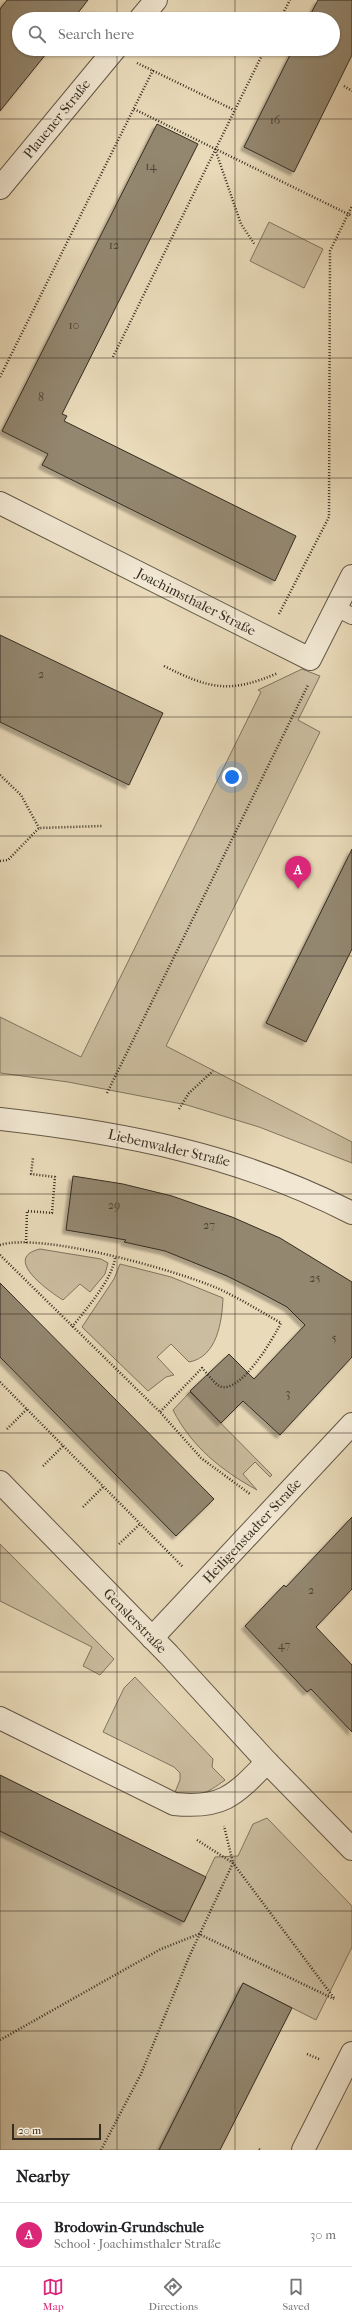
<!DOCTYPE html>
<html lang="en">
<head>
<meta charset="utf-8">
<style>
  :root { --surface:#fff; --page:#f2f2f2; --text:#202124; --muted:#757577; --line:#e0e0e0; --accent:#db2777 }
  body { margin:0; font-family:"IM FELL French Canon",serif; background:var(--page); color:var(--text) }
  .scale { position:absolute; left:12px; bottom:10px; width:89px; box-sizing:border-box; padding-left:4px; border:2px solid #362d21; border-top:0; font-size:11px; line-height:14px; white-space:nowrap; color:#362d21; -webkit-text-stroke:3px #f1e7d2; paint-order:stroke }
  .you { position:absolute; left:232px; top:777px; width:14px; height:14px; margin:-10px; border:3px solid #fff; border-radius:50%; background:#1a73e8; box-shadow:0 0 0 6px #1a73e833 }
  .badge { display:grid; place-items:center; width:26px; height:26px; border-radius:50%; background:var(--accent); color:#fff; font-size:13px; font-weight:700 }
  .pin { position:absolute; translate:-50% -33px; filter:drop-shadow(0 1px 2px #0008) }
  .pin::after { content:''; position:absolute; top:21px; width:14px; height:12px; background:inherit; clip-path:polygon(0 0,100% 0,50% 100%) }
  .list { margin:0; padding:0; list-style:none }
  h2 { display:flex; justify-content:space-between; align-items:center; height:52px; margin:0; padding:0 16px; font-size:17px }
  h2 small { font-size:13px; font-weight:400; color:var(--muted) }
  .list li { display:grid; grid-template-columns:26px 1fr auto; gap:12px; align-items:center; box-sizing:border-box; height:64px; padding:0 16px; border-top:1px solid var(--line) }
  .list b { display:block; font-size:15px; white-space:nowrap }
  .list p { margin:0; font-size:13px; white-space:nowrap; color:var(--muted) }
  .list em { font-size:13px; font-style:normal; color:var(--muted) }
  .icon { flex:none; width:22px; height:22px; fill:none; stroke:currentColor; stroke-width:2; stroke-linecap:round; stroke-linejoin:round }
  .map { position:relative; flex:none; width:352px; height:2150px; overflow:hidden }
  .search { position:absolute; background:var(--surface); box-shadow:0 1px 3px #0004; left:12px; right:12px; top:12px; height:44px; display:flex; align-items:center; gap:10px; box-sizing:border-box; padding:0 14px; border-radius:22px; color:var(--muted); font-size:15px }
  .sheet { height:116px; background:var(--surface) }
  nav { display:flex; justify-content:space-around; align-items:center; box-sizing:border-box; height:56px; border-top:1px solid var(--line); background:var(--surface); font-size:11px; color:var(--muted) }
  nav a { display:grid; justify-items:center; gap:2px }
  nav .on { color:var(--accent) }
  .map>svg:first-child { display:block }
  .green { fill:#cbbd9f; stroke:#807560 }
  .building { fill:#938770; stroke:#362d21; filter:url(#shadow) }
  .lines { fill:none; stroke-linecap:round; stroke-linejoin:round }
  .service-casing { stroke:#635847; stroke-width:18 }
  .minor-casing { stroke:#635847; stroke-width:24 }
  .tertiary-casing { stroke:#635847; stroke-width:24 }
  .path { stroke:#362d21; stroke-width:2.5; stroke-dasharray:1 2; stroke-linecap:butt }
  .service { stroke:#f1e7d2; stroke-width:16 }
  .minor { stroke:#f1e7d2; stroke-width:22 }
  .tertiary { stroke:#f1e7d2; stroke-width:22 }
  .grid { fill:none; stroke:#362d21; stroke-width:1; stroke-opacity:0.55 }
  .labels { text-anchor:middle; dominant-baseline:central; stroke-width:3.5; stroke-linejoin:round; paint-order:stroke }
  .number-label { font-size:12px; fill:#4d4435 }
  .street-label { font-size:14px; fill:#362d21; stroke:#f1e7d2 }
</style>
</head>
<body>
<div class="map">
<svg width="352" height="2150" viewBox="0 0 352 2150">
  <defs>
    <filter id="shadow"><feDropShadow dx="-3.5" dy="3.5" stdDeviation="1" flood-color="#0004"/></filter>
  </defs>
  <rect width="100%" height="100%" fill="#e9dab9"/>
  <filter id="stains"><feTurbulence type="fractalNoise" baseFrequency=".005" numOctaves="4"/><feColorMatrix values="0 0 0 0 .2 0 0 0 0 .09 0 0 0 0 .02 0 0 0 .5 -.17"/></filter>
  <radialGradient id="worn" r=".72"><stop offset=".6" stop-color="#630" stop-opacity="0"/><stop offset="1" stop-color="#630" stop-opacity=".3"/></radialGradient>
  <g class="green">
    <polygon points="269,222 323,249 304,288 250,261"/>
    <polygon points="302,669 320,676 298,720 320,732 166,1046 352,1142 352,1163 259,1127 187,1105 68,1082 0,1073 0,1017 81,1057 261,692 258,690"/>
    <path d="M40,1249L101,1259L108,1263L105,1274L90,1292L80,1284L63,1300C50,1292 1,1258 40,1249Z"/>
    <path d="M120,1264L171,1277L223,1298C222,1322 217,1357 189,1362L171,1344L157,1357L174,1375L166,1377L148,1391L82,1327L114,1279Z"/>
    <path d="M190,1392L272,1475L270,1477L255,1462L243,1474L257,1490C222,1471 191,1446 173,1410Z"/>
    <polygon points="0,1544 114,1659 100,1675 83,1666 92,1647 0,1601"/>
    <path d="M135,1677L213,1759L212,1767L225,1780C206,1794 200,1797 175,1792L180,1780V1773L174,1767L103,1732L124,1688Z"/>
    <polygon points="267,1818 352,1906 352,1947 316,2020 243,1983 159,2150 0,2150 0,1831 184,1922 215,1857 238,1856 253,1824"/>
  </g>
  <g class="building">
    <polygon points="7,0 88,0 73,19 19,19 19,49 50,49 0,111 0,9"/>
    <polygon points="318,0 352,0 352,55 294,172 244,147 293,49 333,49 333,19 308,19"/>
    <polygon points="157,124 198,144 62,414 67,416 64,421 296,536 275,581 42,465 48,454 2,431"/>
    <polygon points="0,635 163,713 129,785 0,722"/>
    <polygon points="352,849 352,949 306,1042 266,1023"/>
    <polygon points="73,1176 123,1184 172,1196 232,1217 280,1238 352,1282 352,1357 280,1435 243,1401 221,1423 190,1391 229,1354 254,1379 305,1325 287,1307 259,1292 227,1276 165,1251 124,1242 126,1240 66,1230"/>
    <polygon points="0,1283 214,1499 176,1536 0,1357"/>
    <polygon points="352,1517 352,1589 316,1627 352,1665 352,1732 311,1689 307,1692 245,1626 284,1585 286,1587"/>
    <polygon points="0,1775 206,1877 184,1922 0,1831"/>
    <polygon points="243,1983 292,2008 220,2150 159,2150"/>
  </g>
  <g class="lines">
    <defs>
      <polyline id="service" points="336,608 352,616"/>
      <g id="minor">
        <polyline points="140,19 156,0"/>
        <polyline points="0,188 115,49"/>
        <polyline points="0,503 310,659 352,576"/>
        <polyline points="0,1482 169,1655 267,1762 352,1849"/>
        <polyline points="152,1638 352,1424"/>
        <path d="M0,1718L174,1804C223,1809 235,1795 267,1762"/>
        <polyline points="303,2150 352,2053"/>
      </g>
      <path id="tertiary" d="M0,1119C125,1133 239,1155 352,1213"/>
    </defs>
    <use href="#service" class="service-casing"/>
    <use href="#minor" class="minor-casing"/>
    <use href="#tertiary" class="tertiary-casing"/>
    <g class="path">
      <polyline points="280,19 290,0"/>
      <polyline points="137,63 234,110"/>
      <polyline points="344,86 352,91"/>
      <polyline points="134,109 352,216"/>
      <polyline points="215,149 241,224 255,245"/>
      <polyline points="113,357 265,49"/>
      <polyline points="0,377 153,70"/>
      <polyline points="279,614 329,517 330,251 352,206"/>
      <path d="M164,666C210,689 229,694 278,673"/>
      <polyline points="0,775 21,795 39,828"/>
      <polyline points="0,861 8,860 39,828 102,826"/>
      <polyline points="107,1093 308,685"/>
      <polyline points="179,1109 189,1093 213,1071"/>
      <polyline points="26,1243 27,1211 52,1213 55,1177 31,1174 33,1158"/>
      <path d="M0,1245C41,1232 175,1270 217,1288C239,1298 260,1311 281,1323C274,1337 240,1396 219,1386C213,1382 207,1373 202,1368L160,1412"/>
      <polyline points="0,1255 160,1412 201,1458 250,1494"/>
      <path d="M72,1327C86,1309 112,1280 115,1258"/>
      <polyline points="0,1382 183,1567"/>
      <polyline points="7,1429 27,1409"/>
      <polyline points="43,1466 63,1446"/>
      <polyline points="83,1507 103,1487"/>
      <polyline points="119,1544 140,1524"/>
      <polyline points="197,1840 233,1863 334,1998"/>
      <polyline points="0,2040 161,1949 199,1934 334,1999"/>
      <polyline points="307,2054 319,2059"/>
      <polyline points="259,2149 260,2150"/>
      <polyline points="101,2150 141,2074 189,1957 233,1863 224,1826"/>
    </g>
    <use href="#service" class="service"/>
    <use href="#minor" class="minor"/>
    <use href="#tertiary" class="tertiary"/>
  </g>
  <path class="grid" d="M117,0V19M235,0V19M117,49V2150M235,49V2150M0,119H352M0,239H352M0,358H352M0,478H352M0,597H352M0,717H352M0,836H352M0,956H352M0,1075H352M0,1194H352M0,1314H352M0,1433H352M0,1553H352M0,1672H352M0,1792H352M0,1911H352M0,2031H352"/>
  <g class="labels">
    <g class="number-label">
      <text x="275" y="120">16</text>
      <text x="151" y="166">14</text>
      <text x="114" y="245">12</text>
      <text x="74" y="325">10</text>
      <text x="41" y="397">8</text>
      <text x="41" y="674">2</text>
      <text x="114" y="1205">29</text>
      <text x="209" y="1225">27</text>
      <text x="315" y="1278">25</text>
      <text x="334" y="1338">5</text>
      <text x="288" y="1393">3</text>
      <text x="311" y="1590">2</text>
      <text x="284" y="1645">47</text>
    </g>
    <g class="street-label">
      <text transform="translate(57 119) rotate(-51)">Plauener Straße</text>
      <text transform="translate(196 602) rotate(27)">Joachimsthaler Straße</text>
      <text transform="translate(169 1148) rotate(13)">Liebenwalder Straße</text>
      <text transform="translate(252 1531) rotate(-47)">Heiligenstadter Straße</text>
      <text transform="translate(135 1621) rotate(46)">Genslerstraße</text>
    </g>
  </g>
  <rect width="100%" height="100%" filter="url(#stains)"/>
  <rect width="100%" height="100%" fill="url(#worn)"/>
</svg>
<div class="scale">20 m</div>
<div class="you"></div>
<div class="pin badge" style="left:298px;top:889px">A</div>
<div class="search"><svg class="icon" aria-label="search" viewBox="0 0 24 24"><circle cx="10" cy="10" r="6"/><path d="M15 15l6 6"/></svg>Search here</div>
</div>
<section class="sheet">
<h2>Nearby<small></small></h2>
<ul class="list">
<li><span class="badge">A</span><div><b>Brodowin-Grundschule</b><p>School · Joachimsthaler Straße</p></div><em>30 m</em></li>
</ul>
</section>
<nav>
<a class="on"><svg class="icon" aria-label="map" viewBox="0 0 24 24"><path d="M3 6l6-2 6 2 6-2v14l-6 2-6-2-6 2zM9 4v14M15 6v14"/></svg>Map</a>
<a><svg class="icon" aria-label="directions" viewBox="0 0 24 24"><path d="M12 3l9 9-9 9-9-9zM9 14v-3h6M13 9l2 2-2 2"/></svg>Directions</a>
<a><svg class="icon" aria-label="saved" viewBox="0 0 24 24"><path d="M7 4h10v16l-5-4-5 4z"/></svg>Saved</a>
</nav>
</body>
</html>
